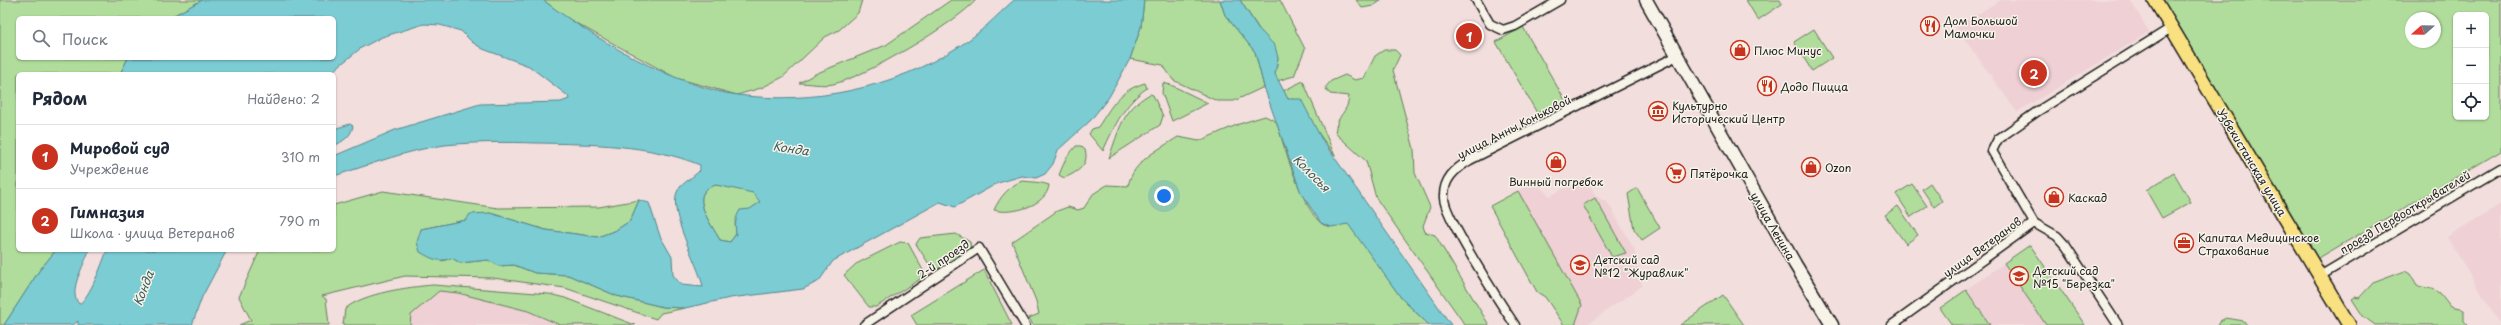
<!DOCTYPE html>
<html lang="ru">
<head>
<meta charset="utf-8">
<style>
  :root { --surface:#fff; --page:#f6f6f7; --text:#1f2937; --muted:#747a83; --line:#e0e1e3; --accent:#c8321e }
  body { margin:0; font-family:"Playpen Sans",sans-serif; background:var(--page); color:var(--text) }
  .controls { position:absolute; right:12px; top:12px; display:grid; overflow:hidden; border-radius:6px; box-shadow:0 1px 3px #0004 }
  .controls button { width:36px; height:36px; display:grid; place-items:center; padding:0; border:0; border-bottom:1px solid var(--line); background:var(--surface); color:var(--text); font:20px sans-serif }
  .compass { position:absolute; left:2405px; top:12px; width:36px; height:36px; border-radius:50%; background:var(--surface); box-shadow:0 1px 3px #0004; rotate:250deg }
  .you { position:absolute; left:1164px; top:196px; width:14px; height:14px; margin:-10px; border:3px solid #fff; border-radius:50%; background:#1a73e8; box-shadow:0 0 0 6px #1a73e833 }
  .badge { display:grid; place-items:center; width:26px; height:26px; border-radius:50%; background:var(--accent); color:#fff; font-size:13px; font-weight:700 }
  .pin { position:absolute; translate:-50% -50%; border:2px solid #fff; box-shadow:0 1px 4px #0006 }
  .list { margin:0; padding:0; list-style:none }
  h2 { display:flex; justify-content:space-between; align-items:center; height:52px; margin:0; padding:0 16px; font-size:17px }
  h2 small { font-size:13px; font-weight:400; color:var(--muted) }
  .list li { display:grid; grid-template-columns:26px 1fr auto; gap:12px; align-items:center; box-sizing:border-box; height:64px; padding:0 16px; border-top:1px solid var(--line) }
  .list b { display:block; font-size:15px; white-space:nowrap }
  .list p { margin:0; font-size:13px; white-space:nowrap; color:var(--muted) }
  .list em { font-size:13px; font-style:normal; color:var(--muted) }
  .icon { flex:none; width:22px; height:22px; fill:none; stroke:currentColor; stroke-width:2; stroke-linecap:round; stroke-linejoin:round }
  .map { position:relative; flex:none; width:2501px; height:325px; overflow:hidden }
  .search { position:absolute; background:var(--surface); box-shadow:0 1px 3px #0004; left:16px; top:16px; width:320px; height:44px; display:flex; align-items:center; gap:10px; box-sizing:border-box; padding:0 14px; border-radius:6px; color:var(--muted); font-size:15px }
  .panel { position:absolute; background:var(--surface); box-shadow:0 1px 3px #0004; left:16px; top:72px; width:320px; height:180px; border-radius:6px }
  .map>svg:first-child { display:block }
  .built { fill:#eed0d5 }
  .green { fill:#b0dd9c; stroke:#667c5c; fill-rule:evenodd }
  .water { fill:#7bccd4; stroke:#55868a; fill-rule:evenodd }
  .lines { fill:none; stroke-linecap:round; stroke-linejoin:round }
  .minor-casing { stroke:#1c1c1c; stroke-width:11 }
  .secondary-casing { stroke:#1c1c1c; stroke-width:15 }
  .primary-casing { stroke:#1c1c1c; stroke-width:16 }
  .minor { stroke:#f7f3e8; stroke-width:8 }
  .secondary { stroke:#f7f3e8; stroke-width:12 }
  .primary { stroke:#f9e181; stroke-width:13 }
  .labels { text-anchor:middle; dominant-baseline:central; stroke-width:3; stroke-linejoin:round; paint-order:stroke }
  .poi-label { font-size:11px; fill:#1c1c1c; stroke:#f7f3e8; text-anchor:start }
  .street-label { font-size:11px; fill:#1c1c1c; stroke:#f7f3e8 }
  .water-label { font-size:12px; font-style:italic; fill:#3d5a5c; stroke:#f7f3e8 }
</style>
</head>
<body>
<div class="map">
<svg width="2501" height="325" viewBox="0 0 2501 325">
  <rect width="100%" height="100%" fill="#f2dedd"/>
  <filter id="ink" filterUnits="userSpaceOnUse"><feTurbulence type="fractalNoise" baseFrequency=".025" numOctaves="2"/><feDisplacementMap in="SourceGraphic" scale="8" xChannelSelector="R" yChannelSelector="G"/><feConvolveMatrix kernelMatrix="1 2 1 2 8 2 1 2 1" color-interpolation-filters="sRGB"/></filter>
  <g filter="url(#ink)">
    <g class="built">
      <polygon points="2001,0 2130,0 2149,32 2017,112 1956,27"/>
      <polygon points="1585,177 1596,196 1608,203 1634,249 1642,286 1586,325 1564,325 1545,297 1537,292 1490,206 1534,182 1550,196"/>
      <polygon points="2501,204 2501,325 2447,237"/>
      <polygon points="2030,245 2085,325 1952,325 1940,308"/>
      <polygon points="439,291 458,293 528,311 560,325 390,325"/>
    </g>
    <g class="green">
      <polygon points="0,0 202,0 169,18 18,18 18,58 128,58 120,74 18,74 18,250 56,250 39,271 4,325 0,325"/>
      <polygon points="543,0 862,0 858,13 839,30 825,37 783,77 761,88 737,95 676,78 565,17"/>
      <path d="M951,0H976C956,23 863,78 833,84C823,86 809,83 799,83L815,74L886,45Z"/>
      <polygon points="1144,0 1220,0 1225,15 1255,52 1264,87 1234,101 1217,101 1173,80 1163,65 1130,59 1141,27"/>
      <polygon points="1240,0 1280,0 1305,49 1294,76 1277,81 1275,74 1278,58"/>
      <polygon points="1356,0 1382,0 1373,6 1362,8"/>
      <polygon points="1746,0 1780,0 1782,4 1758,20"/>
      <path d="M2163,0H2501V151L2317,259ZM2456,15H2486V117H2456ZM2411,18H2435V42H2411Z"/>
      <polygon points="1523,27 1566,102 1537,113 1496,42"/>
      <polygon points="1814,29 1832,58 1812,71 1794,42"/>
      <path d="M1384,50H1395L1400,55L1393,70L1414,149L1415,173L1430,207L1423,226L1425,232L1435,235L1489,325H1465L1376,198L1366,161L1335,133C1337,113 1348,114 1349,96L1330,94L1325,88L1331,81L1345,75L1355,80L1364,78L1375,56Z"/>
      <polygon points="1303,81 1335,156 1294,99 1288,99 1283,91"/>
      <path d="M1145,83L1147,88C1124,104 1115,125 1103,151L1089,134L1092,129L1098,127C1113,104 1119,91 1145,83Z"/>
      <polygon points="1163,83 1171,85 1208,103 1172,121 1162,93"/>
      <path d="M1150,94L1153,95L1163,116L1160,125L1109,158C1119,130 1122,110 1150,94Z"/>
      <path d="M1265,116L1277,122C1283,146 1303,210 1322,224C1330,229 1339,224 1348,223L1402,299L1429,325H1033L1029,318L1039,314L1036,301L1012,242L1057,211L1068,207L1078,210L1084,208L1093,194L1107,185L1128,186C1133,161 1158,150 1178,137L1199,141L1239,124Z"/>
      <path d="M1076,146H1081L1085,150C1090,165 1076,173 1064,178L1059,175L1066,158Z"/>
      <polygon points="2174,173 2191,202 2162,218 2146,190"/>
      <path d="M1022,181C1031,182 1041,182 1049,185C1047,206 1011,215 994,210C1000,197 1009,186 1022,181Z"/>
      <polygon points="1930,183 1942,201 1934,207 1922,189"/>
      <polygon points="1912,184 1927,206 1911,217 1896,194"/>
      <path d="M716,185C729,187 756,187 760,202L735,222L736,234L730,242L720,240C711,224 686,192 716,185Z"/>
      <polygon points="1637,188 1660,228 1642,240 1634,229 1628,194"/>
      <polygon points="383,191 498,208 599,207 639,200 630,221 616,230 598,237 546,230 490,213 466,220 421,229 442,261 452,258 460,263 488,260 499,266 514,265 535,273 568,275 617,296 663,307 685,308 661,313 656,319 565,288 493,278 405,276 322,296 326,299 329,325 239,325 251,320 239,297 260,250 334,250 334,205"/>
      <polygon points="1518,191 1582,305 1575,325 1564,325 1545,297 1537,292 1490,206"/>
      <polygon points="1595,198 1626,253 1612,257 1583,205"/>
      <polygon points="1898,206 1918,235 1906,244 1885,215"/>
      <polygon points="956,234 970,242 971,248 939,270 929,264 916,244 920,238"/>
      <polygon points="900,242 908,243 924,272 920,279 876,307 869,307 844,275 856,264"/>
      <polygon points="2030,245 2085,325 2046,325 2004,263"/>
      <polygon points="984,270 1012,325 917,325 911,315"/>
      <polygon points="2405,271 2410,274 2417,286 2433,289 2440,293 2451,307 2464,310 2464,321 2468,325 2375,325 2363,316 2352,299 2355,297 2359,298 2373,283"/>
      <path d="M433,285L549,294L565,298L635,325H560L528,311L458,293L439,291L411,315L410,325H343L345,309C363,293 409,287 433,285Z"/>
      <polygon points="1966,290 1990,325 1952,325 1940,308"/>
      <polygon points="1723,295 1744,325 1680,325"/>
      <polygon points="2226,318 2244,321 2247,325 2218,325 2220,321"/>
    </g>
    <g class="water">
      <path d="M202,0H543C593,38 675,87 738,95C813,105 894,88 958,47C979,35 996,16 1014,0H1144L1141,27L1130,59L1109,97L1090,121L1058,150L1053,164L1045,174L1036,178L1022,176L998,183L955,207L940,202L833,261L819,281L803,289L730,298L685,308L663,307L617,296L568,275L535,273L514,265L499,266L488,260L460,263L452,258C439,263 432,259 420,252L417,242L421,229L466,220L470,214L490,213L546,230L598,237L616,230L630,221L639,200L649,203L660,236L672,257L673,275L681,285L703,287C699,264 666,211 678,190C682,183 694,177 700,170V165C649,144 590,144 536,143C506,142 475,142 445,145C407,150 370,165 334,176V156L395,130L480,104L561,102L569,99L568,96L529,66L483,49L472,42L461,31L440,25L424,24L382,37L361,48L329,74H120L128,58H334V18H169ZM716,185L753,193L760,202L750,209L740,210C735,218 735,224 736,234L730,242L720,240C711,224 686,192 716,185Z"/>
      <polygon points="1220,0 1240,0 1258,28 1275,46 1278,58 1275,74 1288,99 1301,99 1321,138 1451,325 1429,325 1402,299 1348,224 1331,227 1321,223 1301,193 1264,87 1255,52 1225,15"/>
      <path d="M350,124L353,126C351,137 343,141 334,146V129Z"/>
      <path d="M56,250H89C85,265 67,290 79,304C89,299 103,262 107,250H227L202,297L192,325H78V321L73,325H4L39,271Z"/>
    </g>
    <g class="lines">
      <defs>
        <g id="minor">
          <polyline points="1476,0 1490,24 1503,30 1515,26 1560,0"/>
          <polyline points="2320,276 2501,168"/>
          <polyline points="864,325 979,248 1025,325"/>
          <path d="M1515,325C1502,306 1444,216 1444,198C1443,179 1455,169 1470,160L1677,56"/>
          <polyline points="1892,325 2034,223"/>
          <polyline points="2118,325 2066,246 2057,236 2034,223 1992,151 1998,139 2038,111 2171,28"/>
        </g>
        <polyline id="secondary" points="1646,0 1795,264 1832,325"/>
        <polyline id="primary" points="2155,0 2349,325"/>
      </defs>
      <use href="#minor" class="minor-casing"/>
      <use href="#secondary" class="secondary-casing"/>
      <use href="#primary" class="primary-casing"/>
      <use href="#minor" class="minor"/>
      <use href="#secondary" class="secondary"/>
      <use href="#primary" class="primary"/>
    </g>
  </g>
  <defs>
    <symbol id="restaurant-ring" viewBox="-11 -11 22 22"><circle r="9.5" fill="#f7f3e8" stroke="#c8321e" stroke-width="1.5"/><path d="M-5-6h1v4h1v-4h1v4h1v-4h1v5L-1.5 .5V6h-2V.5L-5-1ZM5-6V6H3V1.5H1.5Q1.5-4 5-6Z" fill="#c8321e"/></symbol>
    <symbol id="shop-ring" viewBox="-11 -11 22 22"><circle r="9.5" fill="#f7f3e8" stroke="#c8321e" stroke-width="1.5"/><path d="M-5-2.5h2.3a2.7 3.5 0 0 1 5.4 0H5L5.5 6h-11ZM-1.5-2.5h3a1.5 2.3 0 0 0-3 0Z" fill="#c8321e"/></symbol>
    <symbol id="museum-ring" viewBox="-11 -11 22 22"><circle r="9.5" fill="#f7f3e8" stroke="#c8321e" stroke-width="1.5"/><path d="M0-6L6-3V-2H-6V-3ZM-5-1h2V3h-2ZM-1-1h2V3h-2ZM3-1h2V3H3ZM-6 4H6V6H-6Z" fill="#c8321e"/></symbol>
    <symbol id="supermarket-ring" viewBox="-11 -11 22 22"><circle r="9.5" fill="#f7f3e8" stroke="#c8321e" stroke-width="1.5"/><path d="M-6-5.5h2.5l.6 2H6L4.5 2H-2.5L-4.4-4H-6ZM-1.5 3.2a1.3 1.3 0 1 0 .1 0ZM3 3.2a1.3 1.3 0 1 0 .1 0Z" fill="#c8321e"/></symbol>
    <symbol id="office-ring" viewBox="-11 -11 22 22"><circle r="9.5" fill="#f7f3e8" stroke="#c8321e" stroke-width="1.5"/><path d="M-6-3h4V-5.5h4V-3h4V5H-6ZM-1-4.5V-3h2v-1.5ZM-6 0V1H6V0Z" fill="#c8321e"/></symbol>
    <symbol id="school-ring" viewBox="-11 -11 22 22"><circle r="9.5" fill="#f7f3e8" stroke="#c8321e" stroke-width="1.5"/><path d="M0-5L7-2L0 1L-7-2ZM-4 1L0 2.5L4 1V4Q0 6-4 4Z" fill="#c8321e"/></symbol>
  </defs>
  <g fill-rule="evenodd">
    <use href="#restaurant-ring" x="1919" y="15" width="22" height="22"/>
    <use href="#shop-ring" x="1729" y="39" width="22" height="22"/>
    <use href="#restaurant-ring" x="1756" y="75" width="22" height="22"/>
    <use href="#museum-ring" x="1647" y="100" width="22" height="22"/>
    <use href="#shop-ring" x="1545" y="151" width="22" height="22"/>
    <use href="#shop-ring" x="1800" y="156" width="22" height="22"/>
    <use href="#supermarket-ring" x="1665" y="162" width="22" height="22"/>
    <use href="#shop-ring" x="2043" y="186" width="22" height="22"/>
    <use href="#office-ring" x="2173" y="232" width="22" height="22"/>
    <use href="#school-ring" x="1569" y="254" width="22" height="22"/>
    <use href="#school-ring" x="2008" y="265" width="22" height="22"/>
  </g>
  <g class="labels">
    <g class="poi-label">
      <text x="1944" y="20">Дом Большой<tspan x="1944" dy="13">Мамочки</tspan></text>
      <text x="1754" y="50">Плюс Минус</text>
      <text x="1781" y="86">Додо Пицца</text>
      <text x="1672" y="105">Культурно<tspan x="1672" dy="13">Исторический Центр</tspan></text>
      <text x="1825" y="167">Ozon</text>
      <text x="1690" y="173">Пятёрочка</text>
      <text x="1556" y="181" text-anchor="middle">Винный погребок</text>
      <text x="2068" y="197">Каскад</text>
      <text x="2198" y="237">Капитал Медицинское<tspan x="2198" dy="13">Страхование</tspan></text>
      <text x="1594" y="259">Детский сад<tspan x="1594" dy="13">№12 "Журавлик"</tspan></text>
      <text x="2033" y="270">Детский сад<tspan x="2033" dy="13">№15 "Березка"</tspan></text>
    </g>
    <g class="street-label">
      <text transform="translate(1514 127) rotate(-27)">улица Анны Коньковой</text>
      <text transform="translate(2252 162) rotate(59)">Узбекистанская улица</text>
      <text transform="translate(2405 212) rotate(-31)">проезд Первооткрывателей</text>
      <text transform="translate(1773 226) rotate(60)">улица Ленина</text>
      <text transform="translate(1982 247) rotate(-36)">улица Ветеранов</text>
      <text transform="translate(943 259) rotate(-34)">2-й проезд</text>
    </g>
    <g class="water-label">
      <text transform="translate(791 148) rotate(9)">Конда</text>
      <text transform="translate(1312 173) rotate(45)">Колосья</text>
      <text transform="translate(143 288) rotate(-69)">Конда</text>
    </g>
  </g>
</svg>
<div class="controls">
<button>+</button>
<button>−</button>
<button><svg class="icon" aria-label="locate" viewBox="0 0 24 24"><circle cx="12" cy="12" r="6"/><path d="M12 2v4M12 18v4M2 12h4M18 12h4"/></svg></button>
</div>
<svg class="compass" viewBox="-18 -18 36 36"><path d="M0-13l5 13h-10z" fill="#e53935"/><path d="M0 13l5-13h-10z" fill="#747a83"/></svg>
<div class="you"></div>
<div class="pin badge" style="left:1469px;top:36px">1</div>
<div class="pin badge" style="left:2034px;top:73px">2</div>
<div class="search"><svg class="icon" aria-label="search" viewBox="0 0 24 24"><circle cx="10" cy="10" r="6"/><path d="M15 15l6 6"/></svg>Поиск</div>
<section class="panel">
<h2>Рядом<small>Найдено: 2</small></h2>
<ul class="list">
<li><span class="badge">1</span><div><b>Мировой суд</b><p>Учреждение</p></div><em>310 m</em></li>
<li><span class="badge">2</span><div><b>Гимназия</b><p>Школа · улица Ветеранов</p></div><em>790 m</em></li>
</ul>
</section>
</div>
</body>
</html>
